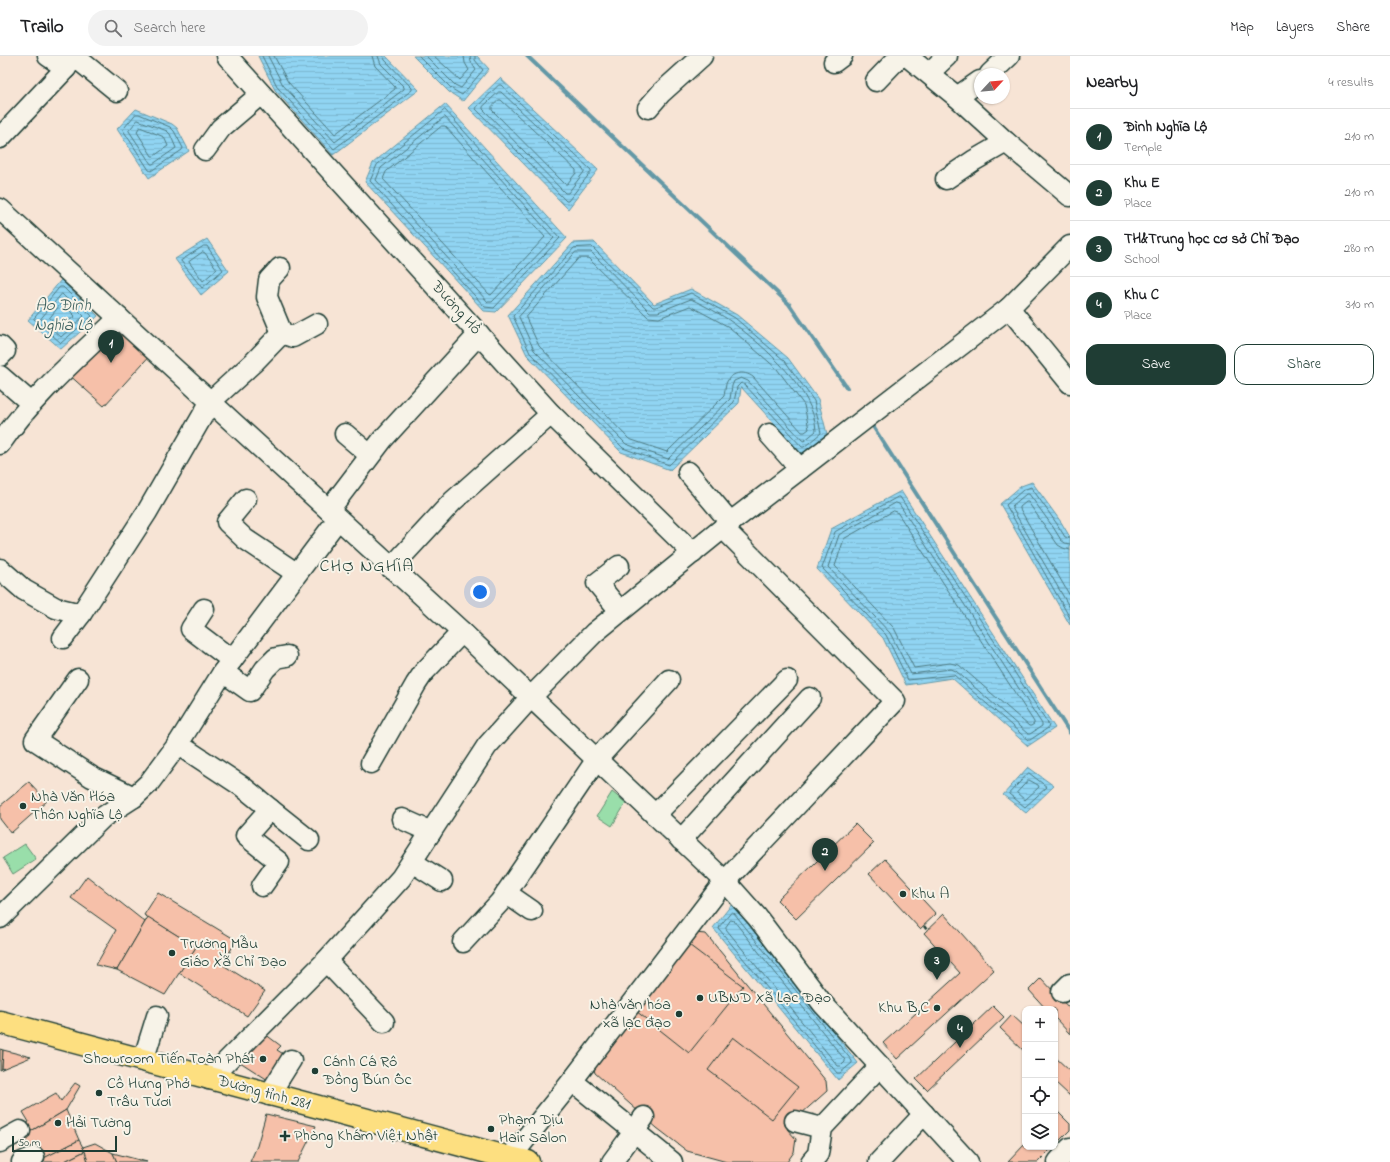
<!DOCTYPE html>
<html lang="en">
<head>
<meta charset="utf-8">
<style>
  :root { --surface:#fff; --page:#f2f2f2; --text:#202124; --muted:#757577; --line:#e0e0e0; --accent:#1f3d34 }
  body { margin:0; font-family:"Indie Flower",sans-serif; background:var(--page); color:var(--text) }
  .controls { position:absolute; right:12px; bottom:12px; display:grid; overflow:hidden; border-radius:8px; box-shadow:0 1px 3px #0004 }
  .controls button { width:36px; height:36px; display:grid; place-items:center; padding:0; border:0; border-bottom:1px solid var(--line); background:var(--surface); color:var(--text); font:20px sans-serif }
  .compass { position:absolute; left:974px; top:12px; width:36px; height:36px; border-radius:50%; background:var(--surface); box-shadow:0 1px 3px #0004; rotate:64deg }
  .scale { position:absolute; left:12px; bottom:10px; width:105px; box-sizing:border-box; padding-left:4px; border:2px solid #1f3d34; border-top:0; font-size:11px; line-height:14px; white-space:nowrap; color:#1f3d34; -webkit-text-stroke:3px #f7f3e8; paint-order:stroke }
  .you { position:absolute; left:480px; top:536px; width:14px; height:14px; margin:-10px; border:3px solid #fff; border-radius:50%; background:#1a73e8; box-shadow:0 0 0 6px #1a73e833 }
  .badge { display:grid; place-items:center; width:26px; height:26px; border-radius:50%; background:var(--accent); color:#fff; font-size:13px; font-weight:700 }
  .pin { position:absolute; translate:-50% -33px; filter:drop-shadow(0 1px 2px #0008) }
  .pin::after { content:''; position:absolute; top:21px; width:14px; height:12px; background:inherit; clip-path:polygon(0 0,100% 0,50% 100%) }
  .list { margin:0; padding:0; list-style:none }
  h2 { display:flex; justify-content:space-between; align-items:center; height:52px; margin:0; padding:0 16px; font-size:17px }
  h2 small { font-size:13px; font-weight:400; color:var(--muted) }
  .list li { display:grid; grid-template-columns:26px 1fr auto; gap:12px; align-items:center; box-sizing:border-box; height:56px; padding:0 16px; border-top:1px solid var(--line) }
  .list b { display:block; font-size:15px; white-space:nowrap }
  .list p { margin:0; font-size:13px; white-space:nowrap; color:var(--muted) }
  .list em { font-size:13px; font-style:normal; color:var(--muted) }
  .actions { display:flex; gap:8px; padding:12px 16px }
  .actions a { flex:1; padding:9px 0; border:1px solid var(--accent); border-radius:12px; text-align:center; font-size:14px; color:var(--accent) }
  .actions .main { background:var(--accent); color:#fff }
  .icon { flex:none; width:22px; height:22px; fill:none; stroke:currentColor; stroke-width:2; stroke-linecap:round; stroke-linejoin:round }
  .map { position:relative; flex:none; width:1070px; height:1106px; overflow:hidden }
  header { display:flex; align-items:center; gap:24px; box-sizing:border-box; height:56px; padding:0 20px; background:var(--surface); border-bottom:1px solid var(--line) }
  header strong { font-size:19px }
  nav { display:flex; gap:22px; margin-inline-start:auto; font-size:14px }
  .search { width:280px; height:36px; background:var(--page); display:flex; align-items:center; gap:10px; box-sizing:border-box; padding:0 14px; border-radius:22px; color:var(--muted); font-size:15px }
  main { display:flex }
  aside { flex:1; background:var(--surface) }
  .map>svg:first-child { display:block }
  .garden { fill:#99deaa; stroke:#5c8e6f }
  .water { fill:url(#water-rules); stroke:#6398a6 }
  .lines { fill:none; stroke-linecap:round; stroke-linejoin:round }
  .shore { stroke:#4c7980; stroke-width:1 }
  .stream { stroke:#6398a6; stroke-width:4 }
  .building { fill:#f6c0a9; stroke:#1f3d34 }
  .minor-casing { stroke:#1f3d34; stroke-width:23 }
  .major-casing { stroke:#1f3d34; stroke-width:25 }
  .path { stroke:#1f3d34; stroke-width:2.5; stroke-dasharray:4 3; stroke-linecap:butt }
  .minor { stroke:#f7f3e8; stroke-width:20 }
  .major { stroke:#fddf80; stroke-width:22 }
  .poi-dot { fill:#1f3d34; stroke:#f7f3e8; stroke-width:1.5 }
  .labels { text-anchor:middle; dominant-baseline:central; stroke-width:4; stroke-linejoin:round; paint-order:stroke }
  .street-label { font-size:16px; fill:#1f3d34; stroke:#f7f3e8 }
  .poi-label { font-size:16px; fill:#1f3d34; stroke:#f7f3e8; text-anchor:start }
  .water-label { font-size:17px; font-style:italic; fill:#365b5a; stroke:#f7f3e8 }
  .quarter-label { font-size:18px; letter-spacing:1px; fill:#1f3d34; stroke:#f7f3e8 }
</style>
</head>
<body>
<header>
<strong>Trailo</strong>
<div class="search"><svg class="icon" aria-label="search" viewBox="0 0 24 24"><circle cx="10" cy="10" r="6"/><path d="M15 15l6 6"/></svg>Search here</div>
<nav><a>Map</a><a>Layers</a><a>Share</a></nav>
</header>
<main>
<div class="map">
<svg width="1070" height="1106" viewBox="0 0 1070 1106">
  <defs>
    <pattern id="water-rules" width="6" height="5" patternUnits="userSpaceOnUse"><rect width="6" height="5" fill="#90d4f2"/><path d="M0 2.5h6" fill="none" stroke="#7cb7d0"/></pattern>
  </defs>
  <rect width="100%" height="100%" fill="#f7e4d5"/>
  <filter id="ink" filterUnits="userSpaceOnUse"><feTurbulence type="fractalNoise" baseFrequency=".025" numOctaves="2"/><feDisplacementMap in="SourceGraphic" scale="8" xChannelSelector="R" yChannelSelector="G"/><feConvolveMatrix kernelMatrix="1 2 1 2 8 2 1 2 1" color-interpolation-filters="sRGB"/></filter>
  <g filter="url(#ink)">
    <g class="garden">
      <polygon points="612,736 626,747 612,770 597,760"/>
      <polygon points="25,788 36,803 13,818 3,802"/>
    </g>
    <g class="water">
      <polygon points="258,0 386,0 419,34 333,99 275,34"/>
      <polygon points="413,0 477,0 489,13 463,45 449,36"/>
      <polygon points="500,22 598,114 568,153 469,52"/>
      <polygon points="445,48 567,182 496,256 484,255 365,126 373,107"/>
      <polygon points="136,53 172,68 177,72 189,95 149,122 117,73"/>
      <polygon points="207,183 229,215 201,239 175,203"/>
      <polygon points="594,186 654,248 691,233 737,259 788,302 818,343 827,378 802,398 741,331 739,347 670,414 621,396 527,299 508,259 573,187"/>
      <polygon points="61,224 98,260 61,293 28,264"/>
      <polygon points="1032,426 1061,466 1070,481 1070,569 1000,448 1021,430"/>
      <polygon points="901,435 1055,672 1028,690 952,622 906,629 883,582 817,513 831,473"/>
      <polygon points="1028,711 1054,730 1026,757 1003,739"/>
      <polygon points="732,848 858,1007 838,1024 713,872"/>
    </g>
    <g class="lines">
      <g class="shore">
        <polyline points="262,0 278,32 334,93 412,34 412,32 385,4 383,0"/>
        <polyline points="268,0 283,29 335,86 404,33 404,31 381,8 378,0"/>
        <polyline points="274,0 288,26 335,78 395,33 395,31 375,10 372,0"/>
        <polyline points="419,0 452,33 462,39 483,14 475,4 475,0"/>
        <polyline points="426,0 455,29 461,32 476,14 471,6 470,0"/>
        <polyline points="434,0 460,24 469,14 465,7 464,0"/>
        <polygon points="499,29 501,29 591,114 591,116 568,145 566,145 476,53 477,51"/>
        <polygon points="499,36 501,36 584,114 584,116 568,137 565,137 483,53 483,51"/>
        <polygon points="499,44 501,44 576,114 576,117 567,128 565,128 492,54 492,51"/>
        <polygon points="445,54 560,182 494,252 485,251 370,125 377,109"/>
        <polygon points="136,58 139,58 170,71 174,75 183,92 182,94 151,115 149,114 123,74"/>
        <polygon points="445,61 554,182 492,246 488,246 376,124 381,112 443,62"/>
        <polygon points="138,64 167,75 170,78 176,92 153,108 151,108 129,75"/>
        <polygon points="442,70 445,70 545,181 491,239 489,238 383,123 386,116"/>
        <polygon points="140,71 164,81 168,90 154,100 152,100 137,76"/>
        <polygon points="204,190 207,190 223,214 202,232 181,205"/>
        <polygon points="592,191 653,251 656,251 691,237 735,262 785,305 814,345 821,377 804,391 802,391 745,329 741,327 737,331 734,346 669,409 623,392 530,297 513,260 574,192"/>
        <polygon points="203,196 205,197 217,213 203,225 189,206"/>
        <path d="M576,196H591L650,256H658L691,243C705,250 721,258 733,267C764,290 815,334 816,375L804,385L802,384L748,325L741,322L734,325L732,330L730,343L668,403L626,388L534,294L519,261Z"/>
        <path d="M579,202H588L648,261L659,262L690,250L729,271L777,313L804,349L809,373L805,376H802L753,321C744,314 730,316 726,328C725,332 725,336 724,340L667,396L629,383L539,290L526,262Z"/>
        <polygon points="60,231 63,231 92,260 61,287 34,263"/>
        <polygon points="62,238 84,260 61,281 41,263"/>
        <polygon points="62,247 75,260 61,272 50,262"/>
        <polygon points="898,441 900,441 1049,669 1048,672 1030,684 1028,684 954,619 908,624 886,579 822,512 835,476"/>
        <polygon points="896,447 899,448 1042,668 1042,670 1030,678 1028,678 956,615 951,613 911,618 890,577 828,511 839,479"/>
        <polygon points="894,455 897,456 1034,666 1034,668 1031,670 1029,670 959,609 950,607 914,612 894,572 835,510 844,483"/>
        <polyline points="1070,482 1065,481 1057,468 1031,431 1023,434 1006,449 1070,562"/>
        <polyline points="1070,488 1065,487 1061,484 1053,471 1029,438 1026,438 1012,450 1012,452 1070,552"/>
        <polyline points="1070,494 1063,492 1058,489 1028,446 1026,446 1020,451 1020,453 1070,540"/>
        <polygon points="1029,717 1047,731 1025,751 1009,738"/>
        <polygon points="1029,724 1038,729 1039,731 1025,744 1017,737"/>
        <polygon points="732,856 734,857 852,1005 852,1007 840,1017 837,1017 719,873 720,870"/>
        <polygon points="731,864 734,865 845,1004 845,1006 841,1010 838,1010 726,873 726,871"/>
      </g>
      <g class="stream">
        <polyline points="527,0 789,248 847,332"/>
        <polyline points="874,372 1070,677"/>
      </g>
    </g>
    <g class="building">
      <polygon points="119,269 153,296 104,350 67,317"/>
      <polygon points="29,726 47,745 11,777 0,763 0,750"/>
      <polygon points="855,768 874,787 796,863 777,844"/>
      <polygon points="885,803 936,858 920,873 869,818"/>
      <polygon points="87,820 145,866 117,914 96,909 116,874 71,842"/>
      <polygon points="158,837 236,884 223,909 265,935 247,960 179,917 196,891 144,859"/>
      <polygon points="944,858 994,914 897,1003 883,987 960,917 924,877"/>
      <polygon points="148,861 196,891 165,939 117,914"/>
      <polygon points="694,877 706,878 826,1025 827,1035 801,1058 787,1073 796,1083 794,1096 787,1106 727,1106 687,1095 657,1072 595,1017 592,1006"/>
      <polygon points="689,889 743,930 689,997 636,955"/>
      <polygon points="1041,922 1070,953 1070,978 1055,962 1055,953 1046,953 1029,934"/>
      <polygon points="993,950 1004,961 927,1034 916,1023"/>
      <polygon points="1012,959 1025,971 1025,996 1000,972"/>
      <polygon points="265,978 281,990 277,994 285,999 268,1024 240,1006"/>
      <polygon points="733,981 798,1031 772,1063 708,1014"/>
      <polygon points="0,993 3,994 2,1013 0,1014"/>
      <polygon points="3,994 31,1001 2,1013"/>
      <polygon points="1055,1001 1070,1015 1070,1040 1055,1026"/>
      <polygon points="75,1027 80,1030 66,1054 23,1080 19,1072 29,1066 23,1056 56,1037 61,1045"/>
      <polygon points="66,1054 79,1084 37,1106 23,1080"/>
      <polygon points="1057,1055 1070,1068 1070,1074 1055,1089 1055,1057"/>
      <polygon points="266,1058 316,1070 298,1106 250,1106 257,1090"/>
      <polygon points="79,1084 85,1095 63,1106 36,1106"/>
      <polygon points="95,1087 113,1097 117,1106 88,1106 83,1091"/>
      <polygon points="1025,1088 1025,1091 1053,1091 1038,1106 1008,1106"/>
      <polygon points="85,1095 88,1106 63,1106"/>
      <polygon points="113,1097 147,1106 117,1106"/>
    </g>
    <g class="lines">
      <defs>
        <g id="minor">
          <polyline points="48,0 66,12"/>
          <polyline points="74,0 117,35"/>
          <polyline points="227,0 551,358 693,497"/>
          <polyline points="907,0 957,41 1006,86 1070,140"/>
          <polyline points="834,6 842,0"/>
          <polyline points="929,17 947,0"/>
          <polyline points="990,18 1009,0"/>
          <polyline points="876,25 900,0"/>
          <polyline points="957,41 980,25"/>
          <polyline points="648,52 661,37 702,0"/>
          <polyline points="0,82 66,12 73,0"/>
          <polyline points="205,94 221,72 261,38"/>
          <polyline points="946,123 973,105 1006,86"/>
          <polyline points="0,153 462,576 725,825 757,861 823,948 968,1106"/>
          <polyline points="280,212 269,224 267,241 282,277"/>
          <polyline points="1009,252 1070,327"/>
          <polyline points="0,290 5,295 0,300"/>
          <polyline points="0,320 31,347"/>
          <polyline points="345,378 370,399"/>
          <polyline points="769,378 800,413"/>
          <path d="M0,388C33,340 77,302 119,262"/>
          <polyline points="688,416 730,466"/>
          <polyline points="246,443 227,466 245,483 296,517"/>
          <polyline points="329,454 383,383 479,278"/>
          <polyline points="619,510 597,527 620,555"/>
          <polyline points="391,512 453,445 551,358"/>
          <polyline points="0,513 24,534 56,552 81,558 147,456 211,345 254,306 282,277 293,281 317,268"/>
          <polyline points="204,553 191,573 232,604"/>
          <polyline points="63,582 81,558"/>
          <polyline points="223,616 250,635 265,613 276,602 287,600"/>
          <polyline points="78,623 35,684 92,721 134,741"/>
          <polyline points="178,688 243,731 270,753 246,780 279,806 262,830"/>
          <polyline points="371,707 416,628 424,616 462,576"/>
          <polyline points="270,753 309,784"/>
          <polyline points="655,759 787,624"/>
          <polyline points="402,763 431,776"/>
          <polyline points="681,784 810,642"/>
          <polyline points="412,806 442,825"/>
          <polyline points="506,837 532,855"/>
          <polyline points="0,862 103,761 134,741 149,727 178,688 223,616 338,463"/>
          <polyline points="463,886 500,846 597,703 669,624"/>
          <polyline points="326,905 384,966"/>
          <polyline points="1062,936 1070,928"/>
          <polyline points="143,1005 157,960"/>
          <polyline points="209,1023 326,905 401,822 487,690 531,641 594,577 723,472 800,413 1009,252 1070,190"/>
          <polyline points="572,1025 672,1106"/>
          <polyline points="269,1039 291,1004"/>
          <polyline points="795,1065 822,1072"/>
          <polyline points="0,1086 20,1075"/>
          <polyline points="510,1102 572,1025 725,825 895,645 723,472"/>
          <polyline points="22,1106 34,1101"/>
          <polyline points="612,1106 634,1076 644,1061"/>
          <polyline points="811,1106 818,1098 822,1072 879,1011"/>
          <polyline points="879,1106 924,1058"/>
          <polyline points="1058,1106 1070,1092"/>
        </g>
        <polyline id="major" points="0,966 510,1102 528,1106"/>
      </defs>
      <use href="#minor" class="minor-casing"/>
      <use href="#major" class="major-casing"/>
      <polyline class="path" points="924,870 927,874"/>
      <use href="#minor" class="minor"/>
      <use href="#major" class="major"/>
    </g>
  </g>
  <g class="poi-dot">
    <circle cx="23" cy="750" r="4"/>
    <circle cx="903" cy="838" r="4"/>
    <circle cx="172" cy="897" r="4"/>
    <circle cx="700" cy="942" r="4"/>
    <circle cx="937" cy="952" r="4"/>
    <circle cx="679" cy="958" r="4"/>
    <circle cx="263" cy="1003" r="4"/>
    <circle cx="315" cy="1015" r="4"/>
    <circle cx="99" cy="1037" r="4"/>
    <circle cx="58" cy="1067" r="4"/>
    <circle cx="491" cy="1073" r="4"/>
    <path d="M283 1074h4v4h4v4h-4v4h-4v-4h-4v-4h4z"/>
  </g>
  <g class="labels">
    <g class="street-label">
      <text transform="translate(456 252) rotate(48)">Đường Hồ</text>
      <text transform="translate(264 1037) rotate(15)">Đường tỉnh 281</text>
    </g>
    <g class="poi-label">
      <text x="31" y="741">Nhà Văn Hóa<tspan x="31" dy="18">Thôn Nghĩa Lộ</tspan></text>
      <text x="911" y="838">Khu A</text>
      <text x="180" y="888">Trường Mẫu<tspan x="180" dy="18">Giáo Xã Chỉ Đạo</tspan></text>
      <text x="708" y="942">UBND Xã Lạc Đạo</text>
      <text x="671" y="949" text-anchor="end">Nhà văn hóa<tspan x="671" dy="18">xã lạc đạo</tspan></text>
      <text x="929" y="952" text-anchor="end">Khu B,C</text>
      <text x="255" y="1003" text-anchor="end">Showroom Tiến Toàn Phát</text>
      <text x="323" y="1006">Cánh Cá Rô<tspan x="323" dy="18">Đồng Bún Ốc</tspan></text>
      <text x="107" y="1028">Cồ Hưng Phở<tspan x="107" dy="18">Trâu Tươi</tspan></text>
      <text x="499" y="1064">Phạm Dịu<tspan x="499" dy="18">Hair Salon</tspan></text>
      <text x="66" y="1067">Hải Tường</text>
      <text x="294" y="1080">Phòng Khám Việt Nhật</text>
    </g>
    <g class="water-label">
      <text x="63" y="249">Ao Đình<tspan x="63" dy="20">Nghĩa Lộ</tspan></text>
    </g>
    <g class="quarter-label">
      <text x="367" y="511">CHỢ NGHĨA</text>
    </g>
  </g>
</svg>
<div class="controls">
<button>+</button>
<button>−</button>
<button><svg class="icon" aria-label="locate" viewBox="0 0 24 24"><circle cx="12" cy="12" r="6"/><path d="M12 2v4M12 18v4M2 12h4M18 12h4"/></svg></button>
<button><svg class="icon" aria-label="layers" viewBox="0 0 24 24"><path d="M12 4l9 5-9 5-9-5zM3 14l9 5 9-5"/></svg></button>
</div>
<svg class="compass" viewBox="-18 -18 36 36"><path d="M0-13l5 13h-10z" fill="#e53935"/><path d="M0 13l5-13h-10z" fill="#757577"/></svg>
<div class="scale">50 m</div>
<div class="you"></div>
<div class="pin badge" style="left:111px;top:307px">1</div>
<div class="pin badge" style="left:825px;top:815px">2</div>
<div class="pin badge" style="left:937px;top:924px">3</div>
<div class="pin badge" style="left:960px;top:992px">4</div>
</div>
<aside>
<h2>Nearby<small>4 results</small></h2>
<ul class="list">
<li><span class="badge">1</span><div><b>Đình Nghĩa Lộ</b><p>Temple</p></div><em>210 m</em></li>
<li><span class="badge">2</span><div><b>Khu E</b><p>Place</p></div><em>210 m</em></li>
<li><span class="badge">3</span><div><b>TH&amp;Trung học cơ sở Chỉ Đạo</b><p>School</p></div><em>280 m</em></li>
<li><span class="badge">4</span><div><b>Khu C</b><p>Place</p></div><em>310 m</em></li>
</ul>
<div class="actions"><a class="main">Save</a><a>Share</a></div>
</aside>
</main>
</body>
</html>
